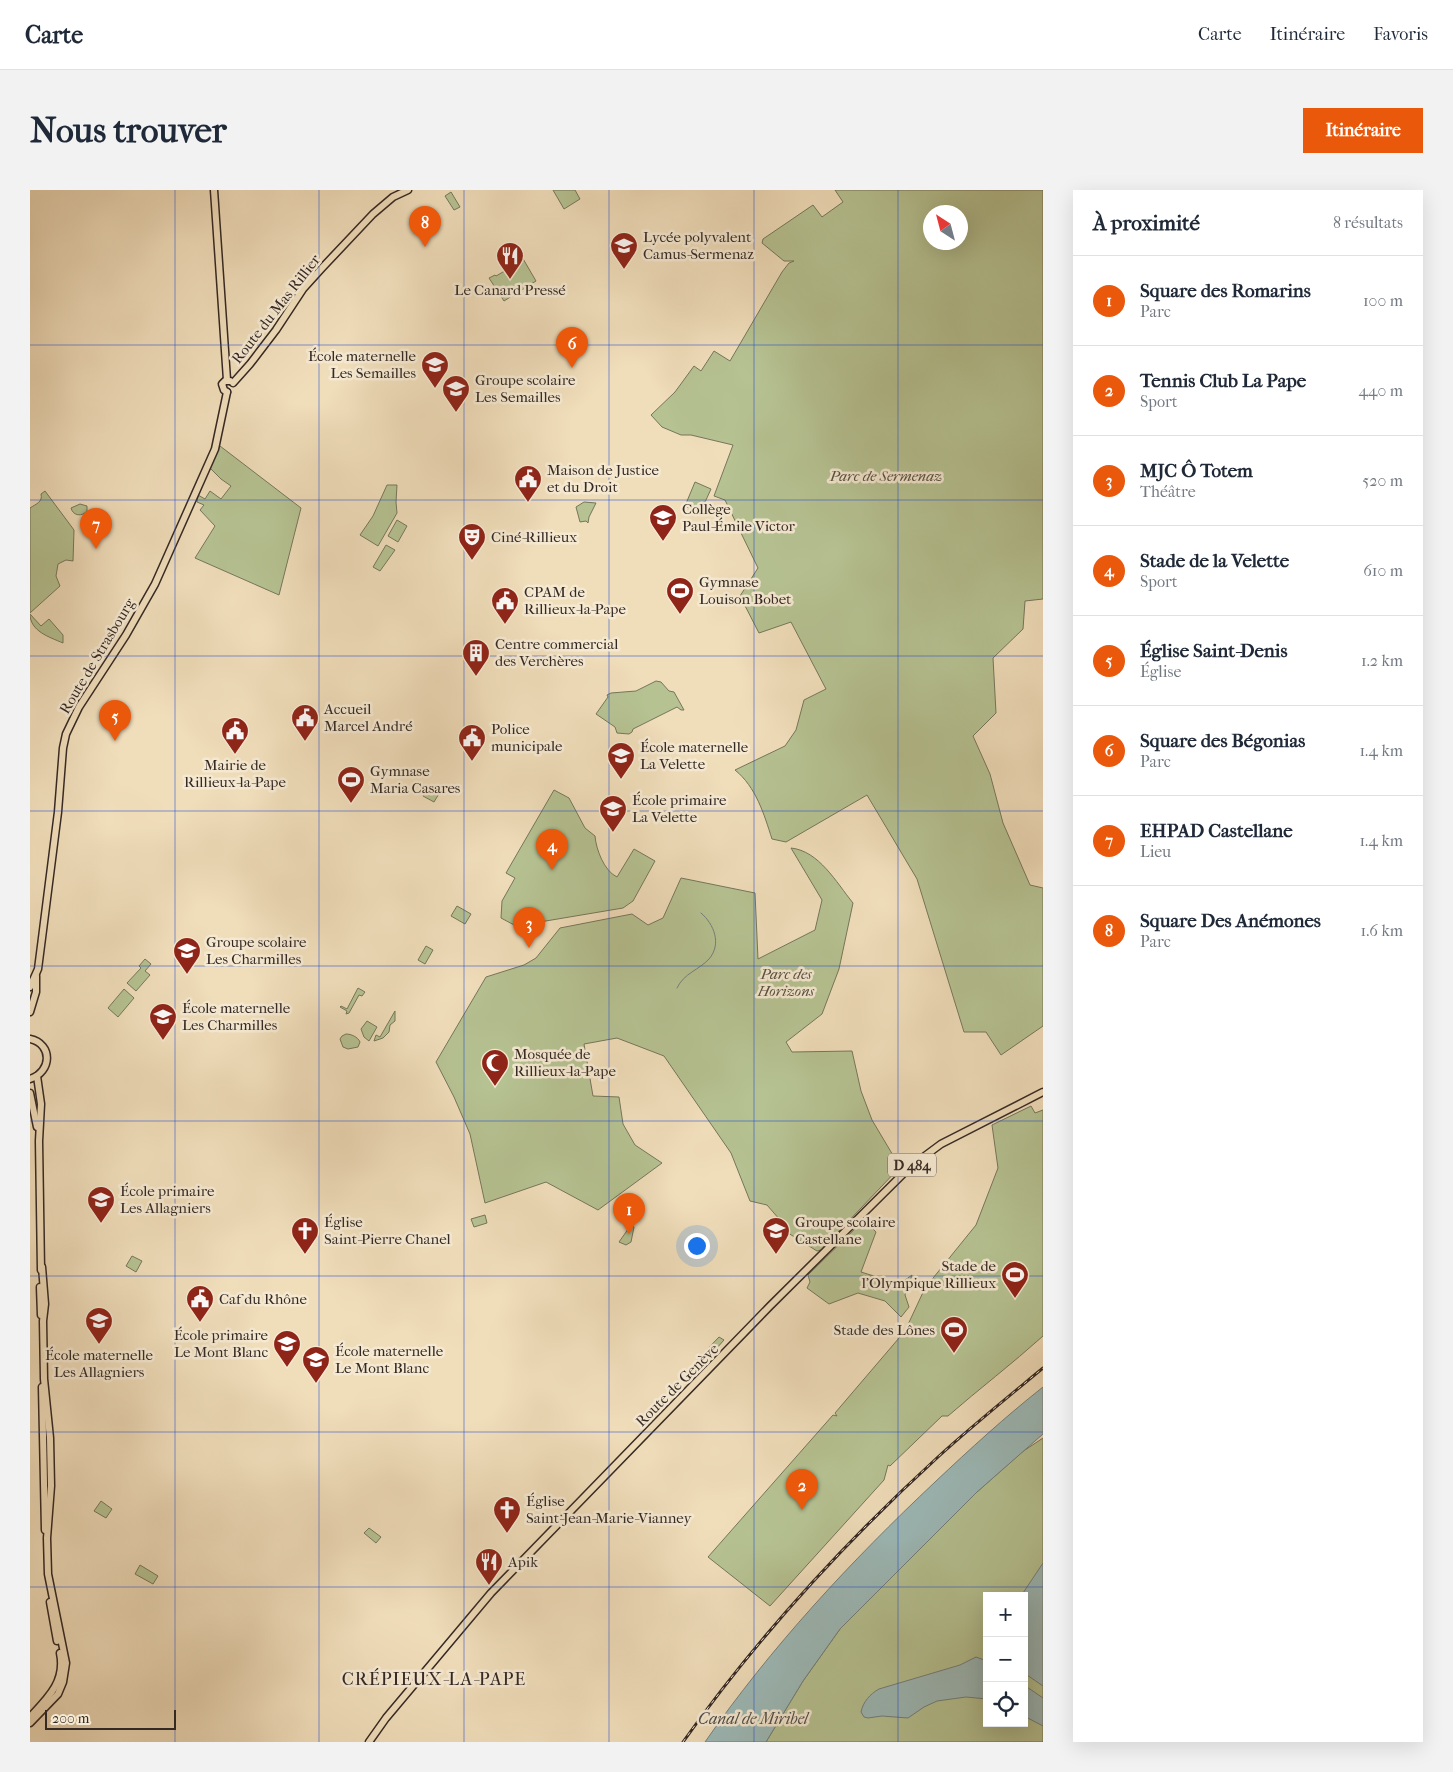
<!DOCTYPE html>
<html lang="fr">
<head>
<meta charset="utf-8">
<style>
  :root { --surface:#fff; --page:#f2f2f3; --text:#1f2937; --muted:#747a83; --line:#e0e1e3; --accent:#ea580c }
  body { margin:0; font-family:"IM FELL French Canon",serif; background:var(--page); color:var(--text) }
  .controls { position:absolute; right:15px; bottom:15px; display:grid; overflow:hidden; border-radius:0px; box-shadow:0 5px 20px #0002 }
  .controls button { width:45px; height:45px; display:grid; place-items:center; padding:0; border:0; border-bottom:1px solid var(--line); background:var(--surface); color:var(--text); font:25px sans-serif }
  .compass { position:absolute; left:893px; top:15px; width:45px; height:45px; border-radius:50%; background:var(--surface); box-shadow:0 5px 20px #0002; rotate:324deg }
  .scale { position:absolute; left:15px; bottom:12px; width:131px; box-sizing:border-box; padding-left:5px; border:2px solid #352924; border-top:0; font-size:14px; line-height:18px; white-space:nowrap; color:#352924; -webkit-text-stroke:4px #f5e9d2; paint-order:stroke }
  .you { position:absolute; left:666px; top:1055px; width:18px; height:18px; margin:-12px; border:4px solid #fff; border-radius:50%; background:#1a73e8; box-shadow:0 0 0 8px #1a73e833 }
  .badge { display:grid; place-items:center; width:32px; height:32px; border-radius:50%; background:var(--accent); color:#fff; font-size:16px; font-weight:700 }
  .pin { position:absolute; translate:-50% -41px; filter:drop-shadow(0 1px 2px #0008) }
  .pin::after { content:''; position:absolute; top:26px; width:18px; height:15px; background:inherit; clip-path:polygon(0 0,100% 0,50% 100%) }
  .list { margin:0; padding:0; list-style:none }
  h2 { display:flex; justify-content:space-between; align-items:center; height:65px; margin:0; padding:0 20px; font-size:21px }
  h2 small { font-size:16px; font-weight:400; color:var(--muted) }
  .list li { display:grid; grid-template-columns:32px 1fr auto; gap:15px; align-items:center; box-sizing:border-box; height:90px; padding:0 20px; border-top:1px solid var(--line) }
  .list b { display:block; font-size:19px; white-space:nowrap }
  .list p { margin:0; font-size:16px; white-space:nowrap; color:var(--muted) }
  .list em { font-size:16px; font-style:normal; color:var(--muted) }
  .icon { flex:none; width:28px; height:28px; fill:none; stroke:currentColor; stroke-width:2; stroke-linecap:round; stroke-linejoin:round }
  .map { position:relative; flex:none; width:1013px; height:1552px; overflow:hidden; border-radius:0px }
  header { display:flex; align-items:center; gap:30px; box-sizing:border-box; height:70px; padding:0 25px; background:var(--surface); border-bottom:1px solid var(--line) }
  header strong { font-size:24px }
  nav { display:flex; gap:28px; margin-inline-start:auto; font-size:18px }
  .intro { display:flex; align-items:center; justify-content:space-between; box-sizing:border-box; height:120px; padding:0 30px }
  h1 { margin:0; font-size:35px }
  .button { padding:12px 22px; border-radius:0px; background:var(--accent); color:#fff; font-size:18px; font-weight:700 }
  main { display:flex; gap:30px; padding:0 30px }
  aside { flex:1; background:var(--surface); border-radius:0px; box-shadow:0 5px 20px #0002 }
  .map>svg:first-child { display:block }
  .green { fill:#b6c292; stroke:#76765b; fill-rule:evenodd }
  .water { fill:#9dbab8; stroke:#73807d }
  .lines { fill:none; stroke-linecap:round; stroke-linejoin:round }
  .stream { stroke:#73807d; stroke-width:1 }
  .major-casing { stroke:#352924; stroke-width:9 }
  .major { stroke:#f0ddba; stroke-width:6 }
  .rail-casing { stroke:#352924; stroke-width:3 }
  .rail { stroke:#f5e9d2; stroke-width:1; stroke-dasharray:4; stroke-linecap:butt }
  .grid { fill:none; stroke:#1d4ed8; stroke-width:1; stroke-opacity:0.55 }
  .labels { text-anchor:middle; dominant-baseline:central; stroke-width:5; stroke-linejoin:round; paint-order:stroke }
  .shield { fill:#f5e9d2; stroke:#6f6358; stroke-width:1 }
  .shield-label { font-size:14px; font-weight:bold; fill:#352924 }
  .poi-label { font-size:15px; fill:#352924; stroke:#f5e9d2; text-anchor:start }
  .street-label { font-size:15px; fill:#352924; stroke:#f5e9d2 }
  .park-label { font-size:15px; font-style:italic; fill:#554f40; stroke:#f5e9d2 }
  .water-label { font-size:16px; font-style:italic; fill:#4f4d49; stroke:#f5e9d2 }
  .quarter-label { font-size:18px; letter-spacing:1px; fill:#352924; stroke:#f5e9d2 }
</style>
</head>
<body>
<header>
<strong>Carte</strong>
<nav><a>Carte</a><a>Itinéraire</a><a>Favoris</a></nav>
</header>
<div class="intro"><h1>Nous trouver</h1><a class="button">Itinéraire</a></div>
<main>
<div class="map">
<svg width="1013" height="1552" viewBox="0 0 1013 1552">
  <rect width="100%" height="100%" fill="#f0ddba"/>
  <filter id="stains"><feTurbulence type="fractalNoise" baseFrequency=".004" numOctaves="4"/><feColorMatrix values="0 0 0 0 .2 0 0 0 0 .09 0 0 0 0 .02 0 0 0 .5 -.17"/></filter>
  <radialGradient id="worn" r=".72"><stop offset=".6" stop-color="#630" stop-opacity="0"/><stop offset="1" stop-color="#630" stop-opacity=".3"/></radialGradient>
  <g class="green">
    <polygon points="523,0 545,0 550,9 534,19"/>
    <path d="M805,0H1013V409L995,411L993,439L963,468L966,523L943,546L960,584L973,633L1000,695L1013,698V836L971,865L956,842H934L887,689L837,605L756,652L742,649C734,624 726,597 705,580L755,556L766,540L774,510L796,499L761,432L729,443L710,406L728,378L695,310L684,306L703,255L661,245H651L632,237L621,225L645,202L664,176L671,181L684,161L700,171L752,82L759,73L764,71H754L732,53L733,49L783,15L792,27L813,12ZM931,22V52H901V22Z"/>
    <polygon points="421,2 430,17 424,20 415,6"/>
    <polygon points="492,67 506,91 474,111 459,88 465,85 466,86 485,75 484,72"/>
    <polygon points="190,256 271,318 249,405 165,368 185,336 170,320 174,315 167,312 168,305 175,309 180,301 191,309 201,296 191,289 180,278"/>
    <polygon points="665,292 681,299 670,323 655,316"/>
    <polygon points="357,295 367,295 366,312 367,323 348,356 330,345 343,326"/>
    <path d="M15,301L44,340L43,371L36,370L28,374L26,386L30,396L0,423V318C6,314 13,312 11,304Z"/>
    <polygon points="554,312 566,313 559,327 558,333 556,331 550,332 546,317"/>
    <path d="M50,314L57,316V321C52,327 43,326 41,318Z"/>
    <polygon points="367,330 377,336 368,352 358,346"/>
    <polygon points="356,355 365,360 350,381 343,377"/>
    <path d="M0,424L11,436L19,429L33,445V453C19,447 0,441 0,424Z"/>
    <polygon points="626,491 631,492 639,501 644,502 654,520 651,520 647,517 603,539 602,542 599,544 587,543 585,537 566,524 578,507 577,505 581,503 606,501"/>
    <polygon points="399,596 410,602 404,612 393,606"/>
    <path d="M524,600L539,608L555,638L565,646C566,659 574,681 587,687L604,659L625,671L603,711L593,718L486,736L471,728L472,711L485,688L476,683Z"/>
    <path d="M761,658C789,661 806,692 823,713L809,779L792,824L756,852L762,862L822,861L831,901L842,930L870,977L791,1060L787,1061L750,1038V1030L737,1015L720,1011L701,963L634,866L587,848L554,854L563,906L589,907L593,934L605,955L632,973L568,1020L516,992L455,1013L440,944L424,907L406,872L456,787L494,775L506,768L530,738L602,724L618,735L633,728L651,688L725,703L728,769L785,740L792,710Z"/>
    <polygon points="427,716 441,724 435,734 421,726"/>
    <polygon points="396,756 403,760 395,774 388,770"/>
    <polygon points="115,769 121,774 115,781 120,785 106,801 97,793 111,778 109,776"/>
    <polygon points="328,798 335,802 332,806 329,805 319,823 316,824 317,821 310,817 311,816 317,819"/>
    <polygon points="94,799 104,808 88,827 78,818"/>
    <polygon points="365,821 365,831 360,835 359,842 353,848 344,851 346,845 350,847"/>
    <polygon points="337,831 347,837 339,851 334,847 331,839"/>
    <path d="M316,844C321,844 328,847 330,852L328,857L318,859L313,857L310,849L312,846Z"/>
    <path d="M1001,916L1005,923L1013,920V1146C982,1174 949,1199 918,1226H912L860,1276L858,1275L854,1290L740,1416L678,1367L803,1225L807,1226L805,1223L875,1141L895,1098L946,1035L968,978L962,935Z"/>
    <polygon points="455,1025 457,1033 444,1037 441,1029"/>
    <polygon points="834,1030 846,1042 831,1082 863,1092 871,1093 882,1085 875,1105 879,1117 871,1127 855,1111 828,1103 799,1114 777,1098 780,1092 778,1085"/>
    <polygon points="601,1035 604,1037 601,1052 596,1055 589,1052"/>
    <polygon points="102,1066 112,1071 106,1082 96,1076"/>
    <polygon points="689,1147 694,1150 670,1177 665,1172"/>
    <path d="M1013,1248V1552H736L773,1491L810,1439L947,1302L992,1262ZM957,1406H994V1533H957Z"/>
    <polygon points="71,1311 82,1319 76,1328 64,1321"/>
    <polygon points="339,1338 351,1347 346,1353 334,1343"/>
    <polygon points="110,1375 128,1386 123,1394 105,1384"/>
  </g>
  <g class="water">
    <path d="M1013,1197V1244L947,1302L810,1439L773,1491L736,1552H675C741,1457 821,1371 905,1292C940,1259 975,1227 1013,1197Z"/>
    <polygon points="1013,1373 1013,1496 994,1483 994,1406 991,1406"/>
    <path d="M946,1467L957,1471V1509L936,1507L907,1511L894,1517L878,1528L852,1526L838,1528L834,1527L831,1522C833,1512 840,1504 849,1499L930,1475Z"/>
    <polygon points="994,1495 1013,1508 1013,1536 994,1526"/>
  </g>
  <g class="lines">
    <path class="stream" d="M647,798C654,783 669,780 679,769C692,754 684,734 671,723"/>
    <defs>
      <g id="major">
        <polyline points="184,0 197,190"/>
        <polyline points="203,193 220,174 246,140 273,99 292,78 343,24 363,7 378,0"/>
        <polyline points="197,202 194,200 192,194 195,191 200,191"/>
        <polyline points="0,797 8,779 12,748 28,622 33,558 36,544 49,517 96,445 125,394 185,259 197,202"/>
        <polyline points="0,822 6,802 6,786"/>
        <path d="M0,849C23,854 22,882 0,889"/>
        <polyline points="7,886 11,914 9,951 11,1080"/>
        <polyline points="0,903 7,937"/>
        <polyline points="10,1097 11,1125"/>
        <polyline points="12,1197 15,1340"/>
        <polyline points="20,1412 27,1451"/>
        <path d="M0,1527C18,1508 36,1491 30,1463"/>
        <polyline points="0,1533 28,1504 33,1492 36,1473 18,1384 17,1348 21,1296 20,1248 14,1189 13,1131 15,1114 12,1077"/>
        <polyline points="339,1552 356,1528 461,1403 740,1116 880,977 911,954 1013,902"/>
      </g>
    </defs>
    <use href="#major" class="major-casing"/>
    <use href="#major" class="major"/>
    <defs>
      <path id="rail" d="M653,1552C727,1448 814,1353 908,1267C942,1236 978,1207 1013,1178"/>
    </defs>
    <use href="#rail" class="rail-casing"/>
    <use href="#rail" class="rail"/>
  </g>
  <path class="grid" d="M145,0V1552M289,0V1552M434,0V1552M579,0V1552M724,0V1552M868,0V1552M0,155H1013M0,310H1013M0,466H1013M0,621H1013M0,776H1013M0,931H1013M0,1086H1013M0,1242H1013M0,1397H1013"/>
  <defs>
    <symbol id="school-pin" viewBox="-11 -11 22 30"><path d="M0 17L-7.5 6A9.5 9.5 0 1 1 7.5 6Z" fill="#8f2418" stroke="#f5e9d2"/><path d="M0-5L7-2L0 1L-7-2ZM-4 1L0 2.5L4 1V4Q0 6-4 4Z" fill="#fff"/></symbol>
    <symbol id="restaurant-pin" viewBox="-11 -11 22 30"><path d="M0 17L-7.5 6A9.5 9.5 0 1 1 7.5 6Z" fill="#8f2418" stroke="#f5e9d2"/><path d="M-5-6h1v4h1v-4h1v4h1v-4h1v5L-1.5 .5V6h-2V.5L-5-1ZM5-6V6H3V1.5H1.5Q1.5-4 5-6Z" fill="#fff"/></symbol>
    <symbol id="civic-pin" viewBox="-11 -11 22 30"><path d="M0 17L-7.5 6A9.5 9.5 0 1 1 7.5 6Z" fill="#8f2418" stroke="#f5e9d2"/><path d="M-.6-6.5H3V-4.5H.6V-3L4-1V1h2V6H-6V1h2V-1L-.6-3ZM-1.2 2.5V6h2.4V2.5Z" fill="#fff"/></symbol>
    <symbol id="theatre-pin" viewBox="-11 -11 22 30"><path d="M0 17L-7.5 6A9.5 9.5 0 1 1 7.5 6Z" fill="#8f2418" stroke="#f5e9d2"/><path d="M-5-5.5Q0-4 5-5.5V0Q5 5 0 6Q-5 5-5 0ZM-3.3-2.5H-1v1.5H-3.3ZM1-2.5H3.3v1.5H1ZM-2.8 1Q0 5.5 2.8 1Z" fill="#fff"/></symbol>
    <symbol id="stadium-pin" viewBox="-11 -11 22 30"><path d="M0 17L-7.5 6A9.5 9.5 0 1 1 7.5 6Z" fill="#8f2418" stroke="#f5e9d2"/><path d="M0-5a6.5 5 0 1 0 0 10a6.5 5 0 1 0 0-10ZM-3.5-1.8h7v3.6h-7Z" fill="#fff"/></symbol>
    <symbol id="building-pin" viewBox="-11 -11 22 30"><path d="M0 17L-7.5 6A9.5 9.5 0 1 1 7.5 6Z" fill="#8f2418" stroke="#f5e9d2"/><path d="M-4-6H4V6H1V3H-1V6H-4ZM-2.5-4.3h1.7v1.8h-1.7ZM.8-4.3h1.7v1.8H.8ZM-2.5-1h1.7V.8h-1.7ZM.8-1h1.7V.8H.8Z" fill="#fff"/></symbol>
    <symbol id="mosque-pin" viewBox="-11 -11 22 30"><path d="M0 17L-7.5 6A9.5 9.5 0 1 1 7.5 6Z" fill="#8f2418" stroke="#f5e9d2"/><path d="M3.5-4.9A6 6 0 1 0 3.5 4.9A5 5 0 1 1 3.5-4.9Z" fill="#fff"/></symbol>
    <symbol id="church-pin" viewBox="-11 -11 22 30"><path d="M0 17L-7.5 6A9.5 9.5 0 1 1 7.5 6Z" fill="#8f2418" stroke="#f5e9d2"/><path d="M-1.2-6h2.4v3.5h3.3v2.4h-3.3V6h-2.4V-.1h-3.3v-2.4h3.3Z" fill="#fff"/></symbol>
  </defs>
  <g fill-rule="evenodd">
    <use href="#school-pin" x="578" y="40" width="32" height="43"/>
    <use href="#restaurant-pin" x="464" y="50" width="32" height="43"/>
    <use href="#school-pin" x="389" y="159" width="32" height="43"/>
    <use href="#school-pin" x="410" y="183" width="32" height="43"/>
    <use href="#civic-pin" x="482" y="273" width="32" height="43"/>
    <use href="#school-pin" x="617" y="312" width="32" height="43"/>
    <use href="#theatre-pin" x="426" y="331" width="32" height="43"/>
    <use href="#stadium-pin" x="634" y="385" width="32" height="43"/>
    <use href="#civic-pin" x="459" y="395" width="32" height="43"/>
    <use href="#building-pin" x="430" y="447" width="32" height="43"/>
    <use href="#civic-pin" x="259" y="512" width="32" height="43"/>
    <use href="#civic-pin" x="189" y="525" width="32" height="43"/>
    <use href="#civic-pin" x="426" y="532" width="32" height="43"/>
    <use href="#school-pin" x="575" y="550" width="32" height="43"/>
    <use href="#stadium-pin" x="305" y="574" width="32" height="43"/>
    <use href="#school-pin" x="567" y="603" width="32" height="43"/>
    <use href="#school-pin" x="141" y="745" width="32" height="43"/>
    <use href="#school-pin" x="117" y="811" width="32" height="43"/>
    <use href="#mosque-pin" x="449" y="857" width="32" height="43"/>
    <use href="#school-pin" x="55" y="994" width="32" height="43"/>
    <use href="#church-pin" x="259" y="1025" width="32" height="43"/>
    <use href="#school-pin" x="730" y="1025" width="32" height="43"/>
    <use href="#stadium-pin" x="969" y="1069" width="32" height="43"/>
    <use href="#civic-pin" x="154" y="1093" width="32" height="43"/>
    <use href="#school-pin" x="53" y="1115" width="32" height="43"/>
    <use href="#stadium-pin" x="908" y="1124" width="32" height="43"/>
    <use href="#school-pin" x="241" y="1138" width="32" height="43"/>
    <use href="#school-pin" x="270" y="1154" width="32" height="43"/>
    <use href="#church-pin" x="461" y="1304" width="32" height="43"/>
    <use href="#restaurant-pin" x="443" y="1356" width="32" height="43"/>
  </g>
  <g class="labels">
    <rect class="shield" x="858" y="963.5" width="48" height="23" rx="4"/>
    <g class="shield-label">
      <text x="882" y="975">D 484</text>
    </g>
    <g class="poi-label">
      <text x="613" y="47">Lycée polyvalent<tspan x="613" dy="17">Camus-Sermenaz</tspan></text>
      <text x="480" y="100" text-anchor="middle">Le Canard Pressé</text>
      <text x="386" y="166" text-anchor="end">École maternelle<tspan x="386" dy="17">Les Semailles</tspan></text>
      <text x="445" y="190">Groupe scolaire<tspan x="445" dy="17">Les Semailles</tspan></text>
      <text x="517" y="280">Maison de Justice<tspan x="517" dy="17">et du Droit</tspan></text>
      <text x="652" y="319">Collège<tspan x="652" dy="17">Paul-Émile Victor</tspan></text>
      <text x="461" y="347">Ciné-Rillieux</text>
      <text x="669" y="392">Gymnase<tspan x="669" dy="17">Louison Bobet</tspan></text>
      <text x="494" y="402">CPAM de<tspan x="494" dy="17">Rillieux-la-Pape</tspan></text>
      <text x="465" y="454">Centre commercial<tspan x="465" dy="17">des Verchères</tspan></text>
      <text x="294" y="519">Accueil<tspan x="294" dy="17">Marcel André</tspan></text>
      <text x="461" y="539">Police<tspan x="461" dy="17">municipale</tspan></text>
      <text x="610" y="557">École maternelle<tspan x="610" dy="17">La Velette</tspan></text>
      <text x="205" y="575" text-anchor="middle">Mairie de<tspan x="205" dy="17">Rillieux-la-Pape</tspan></text>
      <text x="340" y="581">Gymnase<tspan x="340" dy="17">Maria Casares</tspan></text>
      <text x="602" y="610">École primaire<tspan x="602" dy="17">La Velette</tspan></text>
      <text x="176" y="752">Groupe scolaire<tspan x="176" dy="17">Les Charmilles</tspan></text>
      <text x="152" y="818">École maternelle<tspan x="152" dy="17">Les Charmilles</tspan></text>
      <text x="484" y="864">Mosquée de<tspan x="484" dy="17">Rillieux-la-Pape</tspan></text>
      <text x="90" y="1001">École primaire<tspan x="90" dy="17">Les Allagniers</tspan></text>
      <text x="294" y="1032">Église<tspan x="294" dy="17">Saint-Pierre Chanel</tspan></text>
      <text x="765" y="1032">Groupe scolaire<tspan x="765" dy="17">Castellane</tspan></text>
      <text x="966" y="1076" text-anchor="end">Stade de<tspan x="966" dy="17">l'Olympique Rillieux</tspan></text>
      <text x="189" y="1109">Caf du Rhône</text>
      <text x="905" y="1140" text-anchor="end">Stade des Lônes</text>
      <text x="238" y="1145" text-anchor="end">École primaire<tspan x="238" dy="17">Le Mont Blanc</tspan></text>
      <text x="305" y="1161">École maternelle<tspan x="305" dy="17">Le Mont Blanc</tspan></text>
      <text x="69" y="1165" text-anchor="middle">École maternelle<tspan x="69" dy="17">Les Allagniers</tspan></text>
      <text x="496" y="1311">Église<tspan x="496" dy="17">Saint-Jean-Marie-Vianney</tspan></text>
      <text x="478" y="1372">Apik</text>
    </g>
    <g class="street-label">
      <text transform="translate(246 119) rotate(-52)">Route du Mas Rillier</text>
      <text transform="translate(67 466) rotate(-59)">Route de Strasbourg</text>
      <text transform="translate(647 1195) rotate(-45)">Route de Genève</text>
    </g>
    <g class="park-label">
      <text x="856" y="286">Parc de Sermenaz</text>
      <text x="756" y="784">Parc des<tspan x="756" dy="17">Horizons</tspan></text>
    </g>
    <g class="water-label">
      <text x="723" y="1528">Canal de Miribel</text>
    </g>
    <g class="quarter-label">
      <text x="404" y="1489">CRÉPIEUX-LA-PAPE</text>
    </g>
  </g>
  <rect width="100%" height="100%" filter="url(#stains)"/>
  <rect width="100%" height="100%" fill="url(#worn)"/>
</svg>
<div class="controls">
<button>+</button>
<button>−</button>
<button><svg class="icon" aria-label="locate" viewBox="0 0 24 24"><circle cx="12" cy="12" r="6"/><path d="M12 2v4M12 18v4M2 12h4M18 12h4"/></svg></button>
</div>
<svg class="compass" viewBox="-18 -18 36 36"><path d="M0-13l5 13h-10z" fill="#e53935"/><path d="M0 13l5-13h-10z" fill="#747a83"/></svg>
<div class="scale">200 m</div>
<div class="you"></div>
<div class="pin badge" style="left:599px;top:1044px">1</div>
<div class="pin badge" style="left:772px;top:1320px">2</div>
<div class="pin badge" style="left:499px;top:758px">3</div>
<div class="pin badge" style="left:522px;top:680px">4</div>
<div class="pin badge" style="left:85px;top:551px">5</div>
<div class="pin badge" style="left:542px;top:178px">6</div>
<div class="pin badge" style="left:66px;top:359px">7</div>
<div class="pin badge" style="left:395px;top:57px">8</div>
</div>
<aside>
<h2>À proximité<small>8 résultats</small></h2>
<ul class="list">
<li><span class="badge">1</span><div><b>Square des Romarins</b><p>Parc</p></div><em>100 m</em></li>
<li><span class="badge">2</span><div><b>Tennis Club La Pape</b><p>Sport</p></div><em>440 m</em></li>
<li><span class="badge">3</span><div><b>MJC Ô Totem</b><p>Théâtre</p></div><em>520 m</em></li>
<li><span class="badge">4</span><div><b>Stade de la Velette</b><p>Sport</p></div><em>610 m</em></li>
<li><span class="badge">5</span><div><b>Église Saint-Denis</b><p>Église</p></div><em>1.2 km</em></li>
<li><span class="badge">6</span><div><b>Square des Bégonias</b><p>Parc</p></div><em>1.4 km</em></li>
<li><span class="badge">7</span><div><b>EHPAD Castellane</b><p>Lieu</p></div><em>1.4 km</em></li>
<li><span class="badge">8</span><div><b>Square Des Anémones</b><p>Parc</p></div><em>1.6 km</em></li>
</ul>
</aside>
</main>
</body>
</html>
